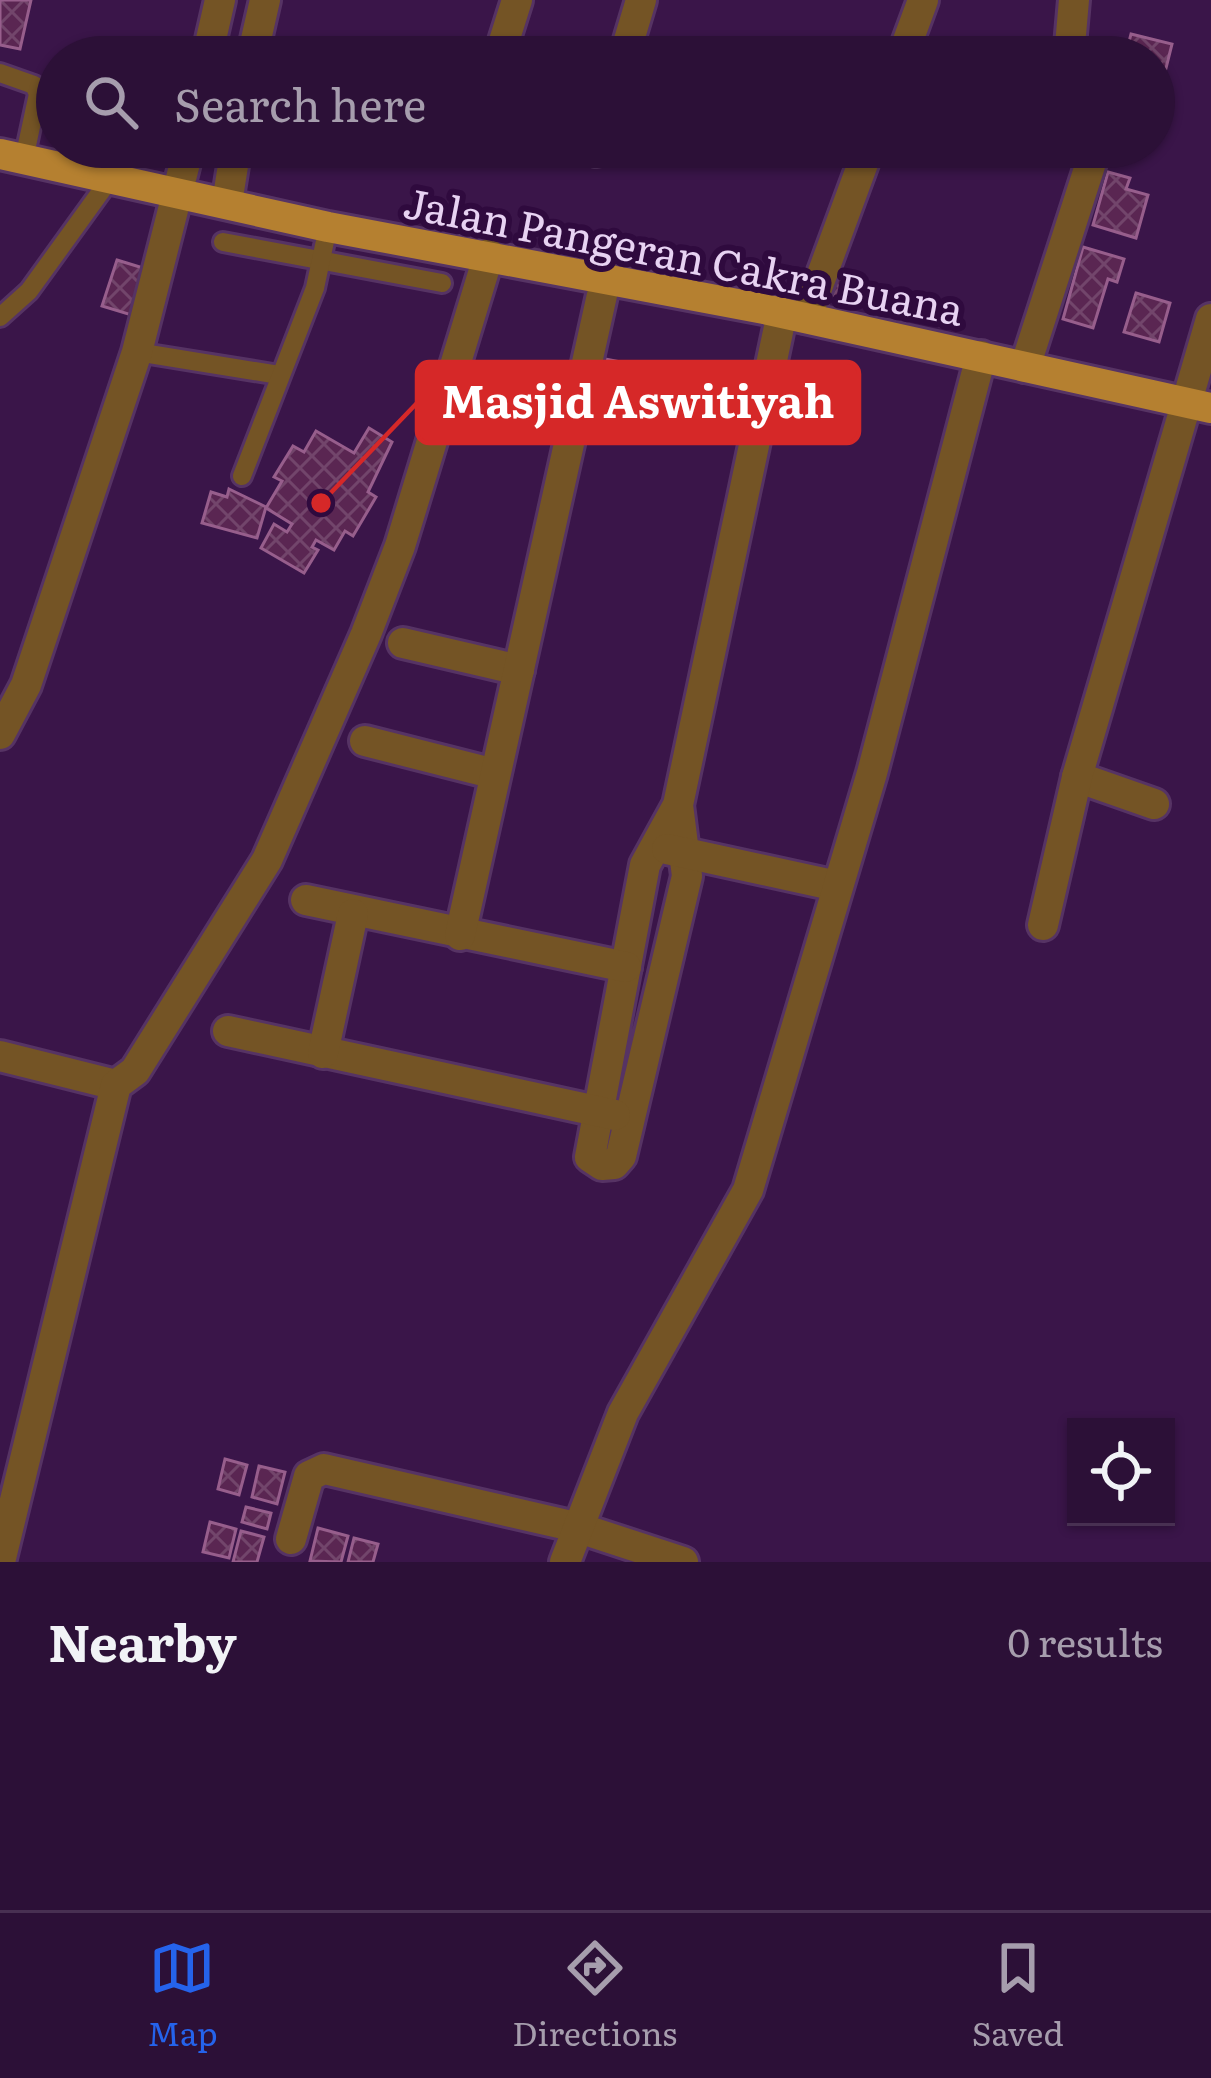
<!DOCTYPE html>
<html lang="en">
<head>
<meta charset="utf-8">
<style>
  :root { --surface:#2c1037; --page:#381e42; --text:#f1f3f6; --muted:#a69dad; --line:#483052; --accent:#2563eb }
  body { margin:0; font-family:Literata,serif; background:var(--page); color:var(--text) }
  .controls { position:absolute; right:36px; bottom:36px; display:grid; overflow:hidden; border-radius:0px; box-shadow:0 3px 9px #0004 }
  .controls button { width:108px; height:108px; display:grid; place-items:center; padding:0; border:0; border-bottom:3px solid var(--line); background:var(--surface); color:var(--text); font:60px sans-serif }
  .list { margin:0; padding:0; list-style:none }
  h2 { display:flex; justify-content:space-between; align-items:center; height:156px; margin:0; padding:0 48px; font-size:51px }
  h2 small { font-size:39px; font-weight:400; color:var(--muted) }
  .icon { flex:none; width:66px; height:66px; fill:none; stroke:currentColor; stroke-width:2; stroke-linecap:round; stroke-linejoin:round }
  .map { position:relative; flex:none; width:1211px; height:1562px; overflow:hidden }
  .search { position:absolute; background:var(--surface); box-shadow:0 3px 9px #0004; left:36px; right:36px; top:36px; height:132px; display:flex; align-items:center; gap:30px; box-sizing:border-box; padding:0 42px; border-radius:66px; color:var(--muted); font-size:45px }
  .sheet { height:348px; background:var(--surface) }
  nav { display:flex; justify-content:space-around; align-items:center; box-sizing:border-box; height:168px; border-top:3px solid var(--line); background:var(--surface); font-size:33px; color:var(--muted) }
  nav a { display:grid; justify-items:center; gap:6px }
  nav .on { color:var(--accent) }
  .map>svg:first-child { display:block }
  .building { fill:url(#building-cross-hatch); stroke:#975e8c; stroke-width:3 }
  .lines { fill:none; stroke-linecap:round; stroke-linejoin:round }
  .lane-casing { stroke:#563364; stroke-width:24 }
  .street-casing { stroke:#563364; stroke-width:36 }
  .primary-casing { stroke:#563364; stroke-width:36 }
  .lane { stroke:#745425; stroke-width:18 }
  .street { stroke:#745425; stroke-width:30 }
  .primary { stroke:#b58030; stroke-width:30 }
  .labels { text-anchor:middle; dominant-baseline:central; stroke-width:12; stroke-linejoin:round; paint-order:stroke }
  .street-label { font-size:42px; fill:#e7d2f2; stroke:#2f0a3e }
  .leader { fill:none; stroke:#d62828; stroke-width:4.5 }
  .callout-dot { fill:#d62828; stroke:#2f0a3e; stroke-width:4.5 }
  .callout { fill:#d62828; stroke:#d62828; stroke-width:4.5 }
  .callout-label { font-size:45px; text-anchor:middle; font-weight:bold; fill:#fff }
</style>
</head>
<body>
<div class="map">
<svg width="1211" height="1562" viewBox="0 0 1211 1562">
  <defs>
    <pattern id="building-cross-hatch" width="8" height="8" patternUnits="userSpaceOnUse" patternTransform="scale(3)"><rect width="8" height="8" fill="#5a2652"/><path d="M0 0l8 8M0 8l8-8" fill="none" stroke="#72456b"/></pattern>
  </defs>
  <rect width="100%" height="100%" fill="#3a1549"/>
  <g class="building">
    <polygon points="0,0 31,0 20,49 0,45"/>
    <polygon points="1131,34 1172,44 1164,76 1154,73 1154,57 1125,57"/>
    <polygon points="1108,172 1130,178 1126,189 1148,195 1136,238 1093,225"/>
    <polygon points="1083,247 1124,259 1117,282 1108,279 1093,328 1063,319"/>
    <polygon points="117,260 153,271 138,317 102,306"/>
    <polygon points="831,268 854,273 848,301 825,296"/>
    <polygon points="857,282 875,286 870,306 851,302"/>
    <polygon points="1136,293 1170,303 1159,342 1124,332"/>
    <polygon points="925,301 946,306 940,326 921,321"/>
    <polygon points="600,358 646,367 633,439 586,430"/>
    <polygon points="369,428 392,442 368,492 376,497 353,536 345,531 334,550 316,540 312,547 318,550 304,573 261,548 274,524 287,532 292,524 266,508 282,481 274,477 293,446 304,452 316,431 354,453"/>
    <polygon points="229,489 266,507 257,538 202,523 211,492 227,497"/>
    <polygon points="225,1459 247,1465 239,1495 218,1489"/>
    <polygon points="259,1466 285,1472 277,1504 252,1497"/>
    <polygon points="246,1507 271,1513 267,1529 242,1522"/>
    <polygon points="210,1522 236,1529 229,1558 203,1552"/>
    <polygon points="318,1528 348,1536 341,1562 310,1561"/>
    <polygon points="241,1531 264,1537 257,1562 233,1562"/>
    <polygon points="354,1538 378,1544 373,1562 348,1562"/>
  </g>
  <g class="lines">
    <defs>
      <g id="lane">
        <polyline points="0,73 34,85 38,94 24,159"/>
        <polyline points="223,242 442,283"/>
        <polyline points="0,317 29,291 110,179"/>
        <polyline points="137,352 279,375"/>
        <polyline points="242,476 315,288 328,227"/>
      </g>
      <g id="street">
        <polyline points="207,57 220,0"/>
        <polyline points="252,57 265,0"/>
        <polyline points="499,57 517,0"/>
        <polyline points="624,57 641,0"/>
        <polyline points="902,57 923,0"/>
        <polyline points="1069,57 1074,0"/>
        <polyline points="596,151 597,147"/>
        <polyline points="227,203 236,147"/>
        <polyline points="806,318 869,147"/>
        <polyline points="1025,367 1096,147"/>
        <polyline points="403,643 519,670"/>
        <polyline points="0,734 26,685 137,352 189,147"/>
        <polyline points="365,741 495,774"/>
        <polyline points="1077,777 1154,804"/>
        <polyline points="678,805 687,876 621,1156 614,1164 602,1165 590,1157 645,865 678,805 782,313"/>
        <polyline points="667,849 837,886"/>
        <polyline points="306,900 626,967"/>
        <polyline points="1043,925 1077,777 1211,319"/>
        <polyline points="460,935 606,277"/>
        <polyline points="228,1031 615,1115"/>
        <polyline points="323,1053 353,914"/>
        <polyline points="0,1056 116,1085"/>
        <polyline points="291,1539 309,1476 324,1469 576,1527 683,1562"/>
        <polyline points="0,1562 116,1085 135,1071 267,860 366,634 400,546 489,254"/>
        <polyline points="565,1562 623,1413 748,1190 872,773 981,356"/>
      </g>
      <polyline id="primary" points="0,154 328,227 764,309 1211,408"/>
    </defs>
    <use href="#lane" class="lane-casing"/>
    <use href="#street" class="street-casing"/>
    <use href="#primary" class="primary-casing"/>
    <use href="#lane" class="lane"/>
    <use href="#street" class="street"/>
    <use href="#primary" class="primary"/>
  </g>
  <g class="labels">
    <g class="street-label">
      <text transform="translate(684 254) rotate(11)">Jalan Pangeran Cakra Buana</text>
    </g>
  </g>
  <path class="leader" d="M321 503L417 403"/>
  <circle class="callout-dot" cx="321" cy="503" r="12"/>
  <rect class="callout" x="417" y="362" width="442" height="81" rx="12"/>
  <g class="callout-label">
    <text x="638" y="418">Masjid Aswitiyah</text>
  </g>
</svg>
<div class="controls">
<button><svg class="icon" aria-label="locate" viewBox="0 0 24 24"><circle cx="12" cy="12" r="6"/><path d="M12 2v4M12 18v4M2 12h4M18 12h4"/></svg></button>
</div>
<div class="search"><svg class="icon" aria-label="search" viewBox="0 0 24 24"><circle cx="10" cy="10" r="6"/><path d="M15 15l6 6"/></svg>Search here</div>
</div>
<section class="sheet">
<h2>Nearby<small>0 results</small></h2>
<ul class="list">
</ul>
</section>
<nav>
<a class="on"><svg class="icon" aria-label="map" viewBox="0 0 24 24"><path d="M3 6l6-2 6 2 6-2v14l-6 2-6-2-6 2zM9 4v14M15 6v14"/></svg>Map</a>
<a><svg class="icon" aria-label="directions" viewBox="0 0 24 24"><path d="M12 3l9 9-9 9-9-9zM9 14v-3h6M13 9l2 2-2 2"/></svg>Directions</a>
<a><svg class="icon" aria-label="saved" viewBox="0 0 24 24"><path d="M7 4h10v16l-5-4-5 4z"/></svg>Saved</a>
</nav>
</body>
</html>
